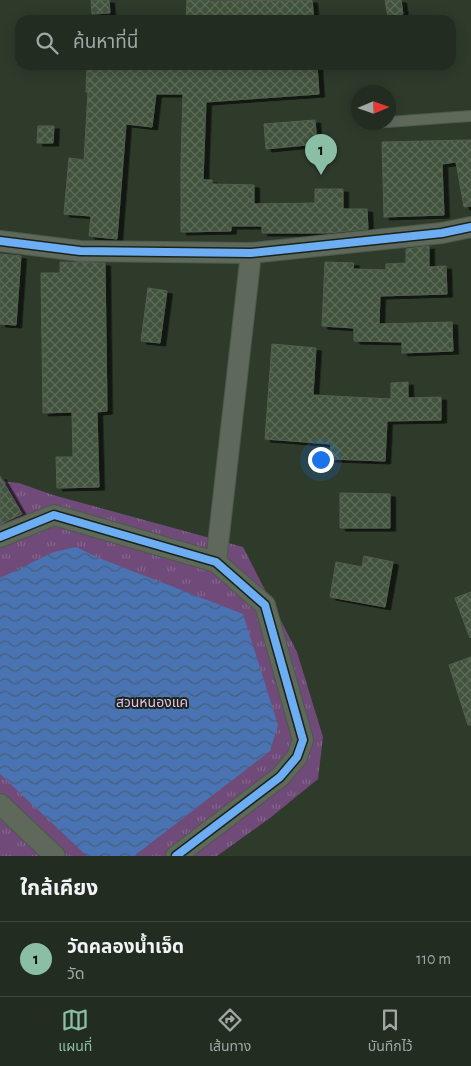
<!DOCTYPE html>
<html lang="th">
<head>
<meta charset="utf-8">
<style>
  :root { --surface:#222c20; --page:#2e382d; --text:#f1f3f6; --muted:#a2a7a5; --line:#3f483e; --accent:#8abfa5 }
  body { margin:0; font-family:"Alegreya Sans","Noto Sans Thai",sans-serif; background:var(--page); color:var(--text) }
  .compass { position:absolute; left:351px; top:85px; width:45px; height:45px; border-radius:50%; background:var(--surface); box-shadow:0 2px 12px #0003; rotate:88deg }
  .you { position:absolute; left:320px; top:459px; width:18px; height:18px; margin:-12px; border:4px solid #fff; border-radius:50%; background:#1a73e8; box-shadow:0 0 0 8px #1a73e833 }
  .badge { display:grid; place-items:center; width:32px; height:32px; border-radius:50%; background:var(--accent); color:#111; font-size:16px; font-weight:700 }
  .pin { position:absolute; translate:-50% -41px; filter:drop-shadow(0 1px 2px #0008) }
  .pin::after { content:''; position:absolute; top:26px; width:18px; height:15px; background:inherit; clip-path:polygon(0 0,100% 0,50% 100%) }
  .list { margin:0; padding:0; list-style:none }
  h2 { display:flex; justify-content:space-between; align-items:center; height:65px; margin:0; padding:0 20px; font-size:21px }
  h2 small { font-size:16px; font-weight:400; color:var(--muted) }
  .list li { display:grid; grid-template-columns:32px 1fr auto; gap:15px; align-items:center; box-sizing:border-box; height:75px; padding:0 20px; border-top:1px solid var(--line) }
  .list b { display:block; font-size:19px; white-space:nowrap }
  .list p { margin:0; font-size:16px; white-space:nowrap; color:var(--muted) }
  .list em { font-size:16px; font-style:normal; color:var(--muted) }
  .icon { flex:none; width:28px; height:28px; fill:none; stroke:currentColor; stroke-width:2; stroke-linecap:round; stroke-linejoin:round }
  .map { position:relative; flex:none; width:471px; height:856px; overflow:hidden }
  .search { position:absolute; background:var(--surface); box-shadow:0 2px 12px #0003; left:15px; right:15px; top:15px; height:55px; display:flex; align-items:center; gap:12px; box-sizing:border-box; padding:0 18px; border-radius:15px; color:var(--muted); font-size:19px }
  .sheet { height:140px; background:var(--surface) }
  nav { display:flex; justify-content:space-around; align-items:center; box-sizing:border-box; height:70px; border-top:1px solid var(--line); background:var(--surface); font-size:14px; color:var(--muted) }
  nav a { display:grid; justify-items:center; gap:2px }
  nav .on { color:var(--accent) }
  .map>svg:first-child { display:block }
  .park { fill:url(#park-tufts) }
  .water { fill:url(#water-waves) }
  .building { fill:url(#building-cross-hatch); stroke:#535e50; filter:url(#shadow) }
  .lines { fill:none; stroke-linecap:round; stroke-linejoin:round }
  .lane-casing { stroke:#4d594a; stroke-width:12 }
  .street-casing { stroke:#4d594a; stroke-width:22 }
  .lane { stroke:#5e685b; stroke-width:10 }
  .street { stroke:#5e685b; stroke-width:20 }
  .cycleway-casing { stroke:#1a2518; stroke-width:11 }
  .cycleway { stroke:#6dadf4; stroke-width:8 }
  .labels { text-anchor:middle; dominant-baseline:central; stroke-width:4; stroke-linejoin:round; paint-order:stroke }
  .park-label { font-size:14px; fill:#e9bcf5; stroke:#1a2518 }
</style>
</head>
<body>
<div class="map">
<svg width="471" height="856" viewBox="0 0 471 856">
  <defs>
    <pattern id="park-tufts" width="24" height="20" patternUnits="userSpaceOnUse" patternTransform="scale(1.25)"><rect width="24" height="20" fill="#704a79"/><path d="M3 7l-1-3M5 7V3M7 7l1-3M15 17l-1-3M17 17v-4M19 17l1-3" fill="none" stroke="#85658c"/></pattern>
    <pattern id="water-waves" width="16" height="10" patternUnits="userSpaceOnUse" patternTransform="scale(1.25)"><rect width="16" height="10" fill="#4973b3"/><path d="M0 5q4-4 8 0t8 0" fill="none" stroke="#485f7c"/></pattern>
    <pattern id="building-cross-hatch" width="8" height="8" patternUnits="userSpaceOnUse" patternTransform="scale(1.25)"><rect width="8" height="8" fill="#42523d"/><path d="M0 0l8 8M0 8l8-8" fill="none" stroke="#5d6c59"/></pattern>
    <filter id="shadow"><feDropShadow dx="5.5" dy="3" stdDeviation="0" flood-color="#0009"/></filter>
  </defs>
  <rect width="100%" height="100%" fill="#2e3b2b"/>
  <polygon class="park" points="0,481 19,483 53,495 243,547 297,652 323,737 318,779 270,818 217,856 0,856"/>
  <polygon class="water" points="76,547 99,558 243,614 278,725 270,751 134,856 87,856 0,774 0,578 54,552"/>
  <g class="building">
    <polygon points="91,0 109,0 110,13 92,14"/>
    <polygon points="187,0 210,0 209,1 312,0 314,20 186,20"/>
    <polygon points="385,0 401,0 403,14 388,17"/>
    <polygon points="87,65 183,67 183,65 317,65 319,94 206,102 203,180 212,180 212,184 254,185 254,204 315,203 315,189 343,189 343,209 367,209 368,229 329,233 262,233 262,226 231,226 231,231 181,232 181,161 183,94 156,94 152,127 126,124 117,239 89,236 91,216 64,214 69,158 84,160 88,92 86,92"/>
    <polygon points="315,120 317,144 266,149 264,124"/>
    <polygon points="38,126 54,126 53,143 37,143"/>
    <polygon points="471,140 471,206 464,207 456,162 442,164 444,215 384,217 382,142"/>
    <polygon points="429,246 429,267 446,266 447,294 380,296 379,324 452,322 453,351 402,353 402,342 354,341 354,328 322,326 325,262 354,263 353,269 386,270 386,264 406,263 406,249"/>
    <polygon points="0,254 21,256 16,325 0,324"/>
    <polygon points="60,262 105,263 107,411 97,412 99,487 57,488 56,457 73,457 72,412 43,413 41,273 60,273"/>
    <polygon points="148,288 167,291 160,343 141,341"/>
    <polygon points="272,344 316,348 313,395 391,399 391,383 408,382 408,398 441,397 441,420 387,421 385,461 330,459 331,444 265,439"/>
    <polygon points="0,476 22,514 0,524"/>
    <polygon points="340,493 390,494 390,528 340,528"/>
    <polygon points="364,556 393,562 385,607 330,597 336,562 362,567"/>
    <polygon points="471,592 471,637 470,638 455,598"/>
    <polygon points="471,657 471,725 468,725 449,665"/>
  </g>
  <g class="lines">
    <defs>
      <g id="lane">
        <polyline points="388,122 471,116"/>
        <polyline points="375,123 386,122"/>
      </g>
      <g id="street">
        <polyline points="0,241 80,251 251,253 442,233 471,227"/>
        <polyline points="0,537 54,515 216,562 265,605 303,740 297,757 280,777 176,856"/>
        <polyline points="216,562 251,253"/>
        <polyline points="0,804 55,856"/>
      </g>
    </defs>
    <use href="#lane" class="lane-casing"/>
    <use href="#street" class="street-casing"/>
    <use href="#lane" class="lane"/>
    <use href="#street" class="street"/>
    <defs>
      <g id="cycleway">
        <polyline points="0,241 80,251 251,253 442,233 471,227"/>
        <polyline points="0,537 54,515 216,562 265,605 303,740 297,757 280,777 176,856"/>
      </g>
    </defs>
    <use href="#cycleway" class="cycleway-casing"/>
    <use href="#cycleway" class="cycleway"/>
  </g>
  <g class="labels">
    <g class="park-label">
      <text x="152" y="703">สวนหนองแค</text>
    </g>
  </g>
</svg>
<svg class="compass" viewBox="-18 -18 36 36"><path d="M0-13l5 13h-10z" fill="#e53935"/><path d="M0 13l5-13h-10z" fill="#a2a7a5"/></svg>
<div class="you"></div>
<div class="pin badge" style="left:321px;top:175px">1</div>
<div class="search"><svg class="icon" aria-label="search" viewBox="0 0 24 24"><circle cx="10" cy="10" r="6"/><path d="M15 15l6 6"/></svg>ค้นหาที่นี่</div>
</div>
<section class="sheet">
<h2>ใกล้เคียง<small></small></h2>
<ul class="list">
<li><span class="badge">1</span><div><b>วัดคลองน้ำเจ็ด</b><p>วัด</p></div><em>110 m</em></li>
</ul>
</section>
<nav>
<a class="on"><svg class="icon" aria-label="map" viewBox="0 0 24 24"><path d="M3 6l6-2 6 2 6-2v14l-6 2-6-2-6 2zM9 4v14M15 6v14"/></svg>แผนที่</a>
<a><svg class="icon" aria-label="directions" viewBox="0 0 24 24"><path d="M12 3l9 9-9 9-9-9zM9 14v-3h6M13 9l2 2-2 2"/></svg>เส้นทาง</a>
<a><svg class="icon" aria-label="saved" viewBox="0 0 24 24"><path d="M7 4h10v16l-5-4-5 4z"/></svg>บันทึกไว้</a>
</nav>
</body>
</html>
